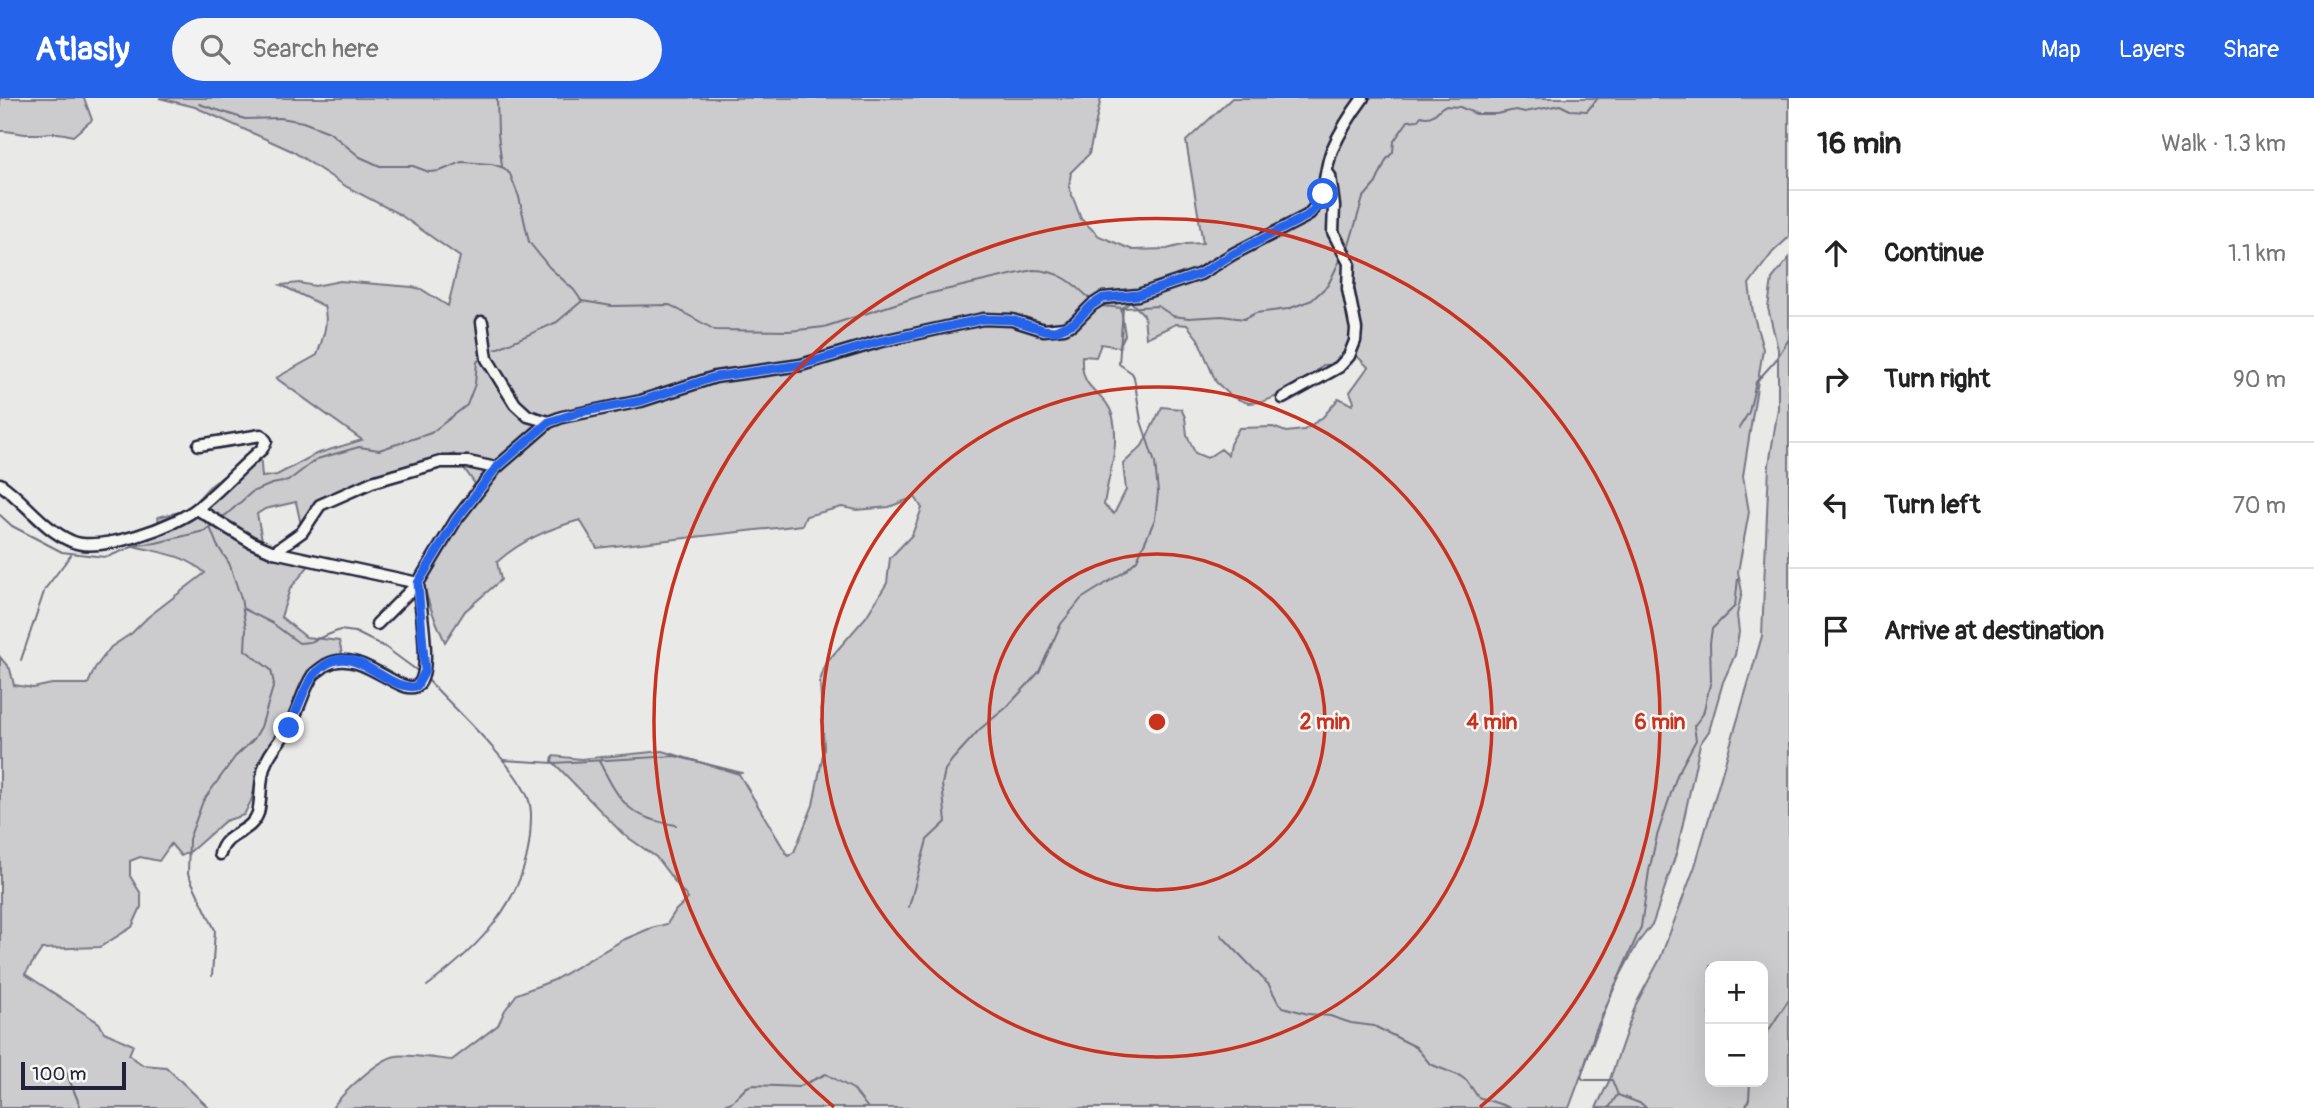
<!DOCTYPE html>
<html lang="en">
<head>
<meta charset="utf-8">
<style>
  :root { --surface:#fff; --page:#f2f2f2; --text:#222; --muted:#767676; --line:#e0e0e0; --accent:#2563eb }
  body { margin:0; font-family:Pangolin,sans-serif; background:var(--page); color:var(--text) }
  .controls { position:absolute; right:21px; bottom:21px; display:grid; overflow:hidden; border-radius:14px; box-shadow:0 7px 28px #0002 }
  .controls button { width:63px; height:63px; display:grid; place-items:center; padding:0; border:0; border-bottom:2px solid var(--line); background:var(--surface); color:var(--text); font:35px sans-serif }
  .scale { position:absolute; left:21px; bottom:18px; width:105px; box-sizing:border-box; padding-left:7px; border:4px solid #22223b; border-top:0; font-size:19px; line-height:24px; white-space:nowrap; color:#22223b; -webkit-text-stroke:5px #f6f6f2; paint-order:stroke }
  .stop { position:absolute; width:21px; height:21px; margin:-16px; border:5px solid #2563eb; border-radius:50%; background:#fff }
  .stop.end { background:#2563eb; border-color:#fff; box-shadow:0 2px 7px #0008 }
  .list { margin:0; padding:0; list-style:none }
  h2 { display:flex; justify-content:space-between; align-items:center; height:91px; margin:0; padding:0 28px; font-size:30px }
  h2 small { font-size:23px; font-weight:400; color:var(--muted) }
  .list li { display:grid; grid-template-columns:46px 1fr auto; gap:21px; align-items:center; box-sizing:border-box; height:126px; padding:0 28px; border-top:2px solid var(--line) }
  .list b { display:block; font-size:26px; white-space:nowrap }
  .list em { font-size:23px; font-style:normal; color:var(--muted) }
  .icon { flex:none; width:38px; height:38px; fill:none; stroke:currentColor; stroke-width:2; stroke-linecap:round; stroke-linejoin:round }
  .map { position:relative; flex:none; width:1789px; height:1010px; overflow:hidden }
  header { display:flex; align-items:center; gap:42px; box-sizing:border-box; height:98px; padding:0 35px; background:var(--accent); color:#fff }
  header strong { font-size:33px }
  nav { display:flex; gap:38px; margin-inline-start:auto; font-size:24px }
  .search { width:490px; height:63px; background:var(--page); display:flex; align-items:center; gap:18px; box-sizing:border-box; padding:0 24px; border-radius:38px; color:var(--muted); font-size:26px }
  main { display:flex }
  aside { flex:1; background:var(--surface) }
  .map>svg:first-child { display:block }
  .green { fill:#ccccce; stroke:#777784; stroke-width:2; fill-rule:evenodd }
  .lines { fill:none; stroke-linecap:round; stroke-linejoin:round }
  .stream { stroke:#71717f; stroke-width:2 }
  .minor-casing { stroke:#22223b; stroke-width:15 }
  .minor { stroke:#f6f6f2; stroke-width:10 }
  .route { stroke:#2563eb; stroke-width:9 }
  .ring { fill:none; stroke:#c8321e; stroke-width:3.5 }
  .centre { fill:#c8321e; stroke:#f6f6f2; stroke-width:3.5 }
  .ring-label { font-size:21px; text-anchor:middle; font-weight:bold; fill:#c8321e; stroke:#f6f6f2; stroke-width:5; stroke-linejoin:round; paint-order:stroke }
</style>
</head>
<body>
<header>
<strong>Atlasly</strong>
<div class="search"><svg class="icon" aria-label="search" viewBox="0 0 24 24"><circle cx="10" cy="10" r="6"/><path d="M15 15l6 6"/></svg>Search here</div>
<nav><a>Map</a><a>Layers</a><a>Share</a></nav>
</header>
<main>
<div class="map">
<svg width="1789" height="1010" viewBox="0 0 1789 1010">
  <rect width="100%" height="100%" fill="#e9e9e7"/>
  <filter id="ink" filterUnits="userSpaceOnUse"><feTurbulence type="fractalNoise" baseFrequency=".0143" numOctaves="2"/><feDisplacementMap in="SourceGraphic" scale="14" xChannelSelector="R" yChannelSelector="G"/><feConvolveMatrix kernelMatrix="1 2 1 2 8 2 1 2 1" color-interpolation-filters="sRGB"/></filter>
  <g filter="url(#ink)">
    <g class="green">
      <path d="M0,0H84L92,22L73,38C52,32 48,37 28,36C19,36 10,32 0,33Z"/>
      <path d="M159,0H1101L1089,56L1071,74L1069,89L1081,121L1099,138L1133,152L1167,151L1186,146L1203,145L1186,43L1232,0H1789V139L1773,154L1749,186L1753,215L1763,251L1743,378L1749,414L1738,474L1742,494L1737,517L1739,534L1735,557L1723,584L1709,633L1700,646L1677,753L1653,825L1637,846L1613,891L1569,1010H332C343,995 378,961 396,958C405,956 440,961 452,962L498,927L505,912L517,896L554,882L623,842L651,830L667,826L676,812L688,801L656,759L623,736L552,663L553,658L581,661L663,653L739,676L788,758L794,754L813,707L824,651L820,583L826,565L866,519L887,485L890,460L912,437L922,410L915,399L889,409L857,412L842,409L806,418L802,427L597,450L580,422C548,431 522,442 497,464L501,482L465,513L445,544C438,528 422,495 424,477C426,453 460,406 475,386L454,356L341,396L338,405L315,412V425L301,427L296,404L265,411L257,416L263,447L314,461L290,491L281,519L306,539L339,543L343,560L312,574L294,614L263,663L251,703L244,717L225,723L191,753L181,758L171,746L159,763L140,759L130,763V778L141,796V809L132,829L100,849L42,851L25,876L99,925L104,934L133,947L129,957L143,967L166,969L209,1010H0V559L10,571L14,587L33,590L52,586H88L95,570L111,549L132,535L148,519L205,475C185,456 159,455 134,448L160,428L158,419L188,412L209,389L255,355L260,354L262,379L277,377L316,356L362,342L276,280L317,257C323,240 329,225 324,208L281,187L299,185L315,188L340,183L412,189L421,191L448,208L460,159L399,116L347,89L292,53L195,9ZM1131,204L1144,217L1146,240L1176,226L1187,227L1198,241L1216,284L1232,299L1248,305L1262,304L1298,290L1323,267L1341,266L1356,257L1368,269L1350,294L1354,304L1352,307L1339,300L1323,319L1304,332L1286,334L1273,329L1239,330L1230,346L1228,357L1221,351L1207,360L1195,355L1187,337L1185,319L1181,311L1162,309L1142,348L1123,366L1126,392L1114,416L1104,407C1108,377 1120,350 1113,319C1105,290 1080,297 1082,258L1096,259L1101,246L1119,249L1125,237L1121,211Z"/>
      <path d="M1789,160V1010H1596L1610,981L1636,906L1660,861L1695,768L1762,538L1769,367L1778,310V251L1768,210L1772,181ZM1710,868H1763V984H1710Z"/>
    </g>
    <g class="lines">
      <g class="stream">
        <polyline points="497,0 498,36 502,68"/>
        <polyline points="199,6 245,21 281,20 303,24 329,34 360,59 380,68 413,68 429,74 440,73 462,64 492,66 504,70 510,76 519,99 529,144 549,169 574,192 581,202"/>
        <path d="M1347,154L1363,100L1376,85L1386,62L1393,54L1394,43L1408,23L1418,22L1421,18C1433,22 1436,13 1444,8L1460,9L1476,16H1496L1516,12L1525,14L1560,7L1570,12L1587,13L1598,0"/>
        <polyline points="1101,208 1123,210 1158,208 1173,218 1189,220 1222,218 1244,221 1256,215 1288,211 1312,202 1328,187 1341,160"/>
        <path d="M496,251L557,224L582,203L612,208L670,207L715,232L789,233L824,229L923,197L1033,172C1059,172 1074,185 1092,203"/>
        <polyline points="1739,330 1749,314 1756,284 1775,263 1789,241"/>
        <polyline points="0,417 12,428 62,454 96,458 107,459 137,447 156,445 204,433 212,427"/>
        <polyline points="218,420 226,417 252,394 272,386 288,383 317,361 359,349 379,352 431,335 467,307 475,286 477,264 483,258"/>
        <polyline points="210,429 217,447 229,465 241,500 246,531 245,552 271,572 274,586 261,629 254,641 235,659 203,703 189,741 188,776 215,832 212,878"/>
        <polyline points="244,511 272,525 299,545 310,544 340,532 355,534 385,549 419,574"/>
        <polyline points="21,562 45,491 71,457"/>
        <polyline points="503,662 554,665 675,658 742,675"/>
        <path d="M599,663C620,704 628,720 676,727"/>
        <polyline points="909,809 927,742 946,724 942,686 945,672 952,662 980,631 1007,609 1039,574 1061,526 1081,501 1124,474 1137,462 1155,421 1158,394 1155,365 1141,323 1134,279 1132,275 1119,266 1123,210"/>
        <polyline points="1221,837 1269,887 1279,906 1283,909 1308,916 1330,918 1351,925 1374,928 1416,949 1430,966 1460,978 1467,983 1478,999 1512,1010"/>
        <path d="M427,888C478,850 524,804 530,738C531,723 533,709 526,695C507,659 457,613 428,582"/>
        <polyline points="1763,941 1789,901"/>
        <polyline points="66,974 81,1010"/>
        <polyline points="715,1010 732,1004 747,989 753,987 798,989 826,976 853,991 868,1010"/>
        <polyline points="1609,1010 1617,997"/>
        <polyline points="1646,1010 1642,1006 1618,997 1612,982 1584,982 1581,979 1595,934 1641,829 1649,773 1657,738 1677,677 1696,642 1694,628 1703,616 1711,582 1710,545 1712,531 1735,508 1738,480"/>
        <polyline points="1745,1010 1749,1001 1750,984"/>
      </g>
      <defs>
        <g id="minor">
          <polyline points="482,224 487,261 515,306 528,318 549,324"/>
          <polyline points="1283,300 1339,269 1349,258 1355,243 1356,231 1348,191 1349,165 1333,134 1334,108 1330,78"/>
          <path d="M0,386C25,403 43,431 71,443C99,456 176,428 199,409C221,391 240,370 262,351L266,343L261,337L199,347"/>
          <path d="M197,411L251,444L274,454L418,485C420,506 432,571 419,586C403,603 361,547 326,567C322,570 316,574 313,577C303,592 299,611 291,626C283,640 270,652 265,667C259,682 262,699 258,715C251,736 225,734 220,756"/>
          <polyline points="274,454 302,434 320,407 372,384 441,364 468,364 496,370"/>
          <path d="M377,526L418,485L456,422L496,370L549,324L562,319L641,303L715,279L801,267L878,244L983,221L1012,222L1044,232L1064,230L1074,225L1092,207L1103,200L1138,197L1200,176L1233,156L1307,118C1329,97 1322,78 1332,52C1340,34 1351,16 1363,0"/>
        </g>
      </defs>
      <use href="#minor" class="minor-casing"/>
      <use href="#minor" class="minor"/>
    </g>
  </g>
  <g class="lines" filter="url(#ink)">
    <path class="route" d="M289,630C297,614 304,587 316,575C353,535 385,596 417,588L425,573L418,485L456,422L496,370L549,324L580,314L641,303L715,279L801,267L878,244L983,221L1012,222L1044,232L1055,233L1074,225L1092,207L1103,200L1138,197L1200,176L1233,156L1307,118L1316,109L1323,96"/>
  </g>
  <g class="ring">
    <circle cx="1157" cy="624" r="168"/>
    <circle cx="1157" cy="624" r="335"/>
    <path d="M834 1009A503 503 0 1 1 1480 1009"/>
  </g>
  <circle cx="1157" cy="624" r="10" class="centre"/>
  <g class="ring-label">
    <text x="1325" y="631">2 min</text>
    <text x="1492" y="631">4 min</text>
    <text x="1660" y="631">6 min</text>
  </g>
</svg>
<div class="controls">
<button>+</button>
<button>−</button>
</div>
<div class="scale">100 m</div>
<div class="stop" style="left:1323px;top:96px"></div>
<div class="stop end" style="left:289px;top:630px"></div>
</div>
<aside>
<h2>16 min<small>Walk · 1.3 km</small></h2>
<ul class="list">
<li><svg class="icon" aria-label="ahead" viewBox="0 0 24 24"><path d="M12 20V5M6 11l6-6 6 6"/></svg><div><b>Continue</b></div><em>1.1 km</em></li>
<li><svg class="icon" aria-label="right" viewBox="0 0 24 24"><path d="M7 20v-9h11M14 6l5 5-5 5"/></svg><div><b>Turn right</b></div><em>90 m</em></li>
<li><svg class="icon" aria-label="left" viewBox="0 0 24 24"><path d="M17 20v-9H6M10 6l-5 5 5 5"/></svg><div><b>Turn left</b></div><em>70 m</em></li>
<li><svg class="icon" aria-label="arrive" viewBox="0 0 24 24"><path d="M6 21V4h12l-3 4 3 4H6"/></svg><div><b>Arrive at destination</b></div></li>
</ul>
</aside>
</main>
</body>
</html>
